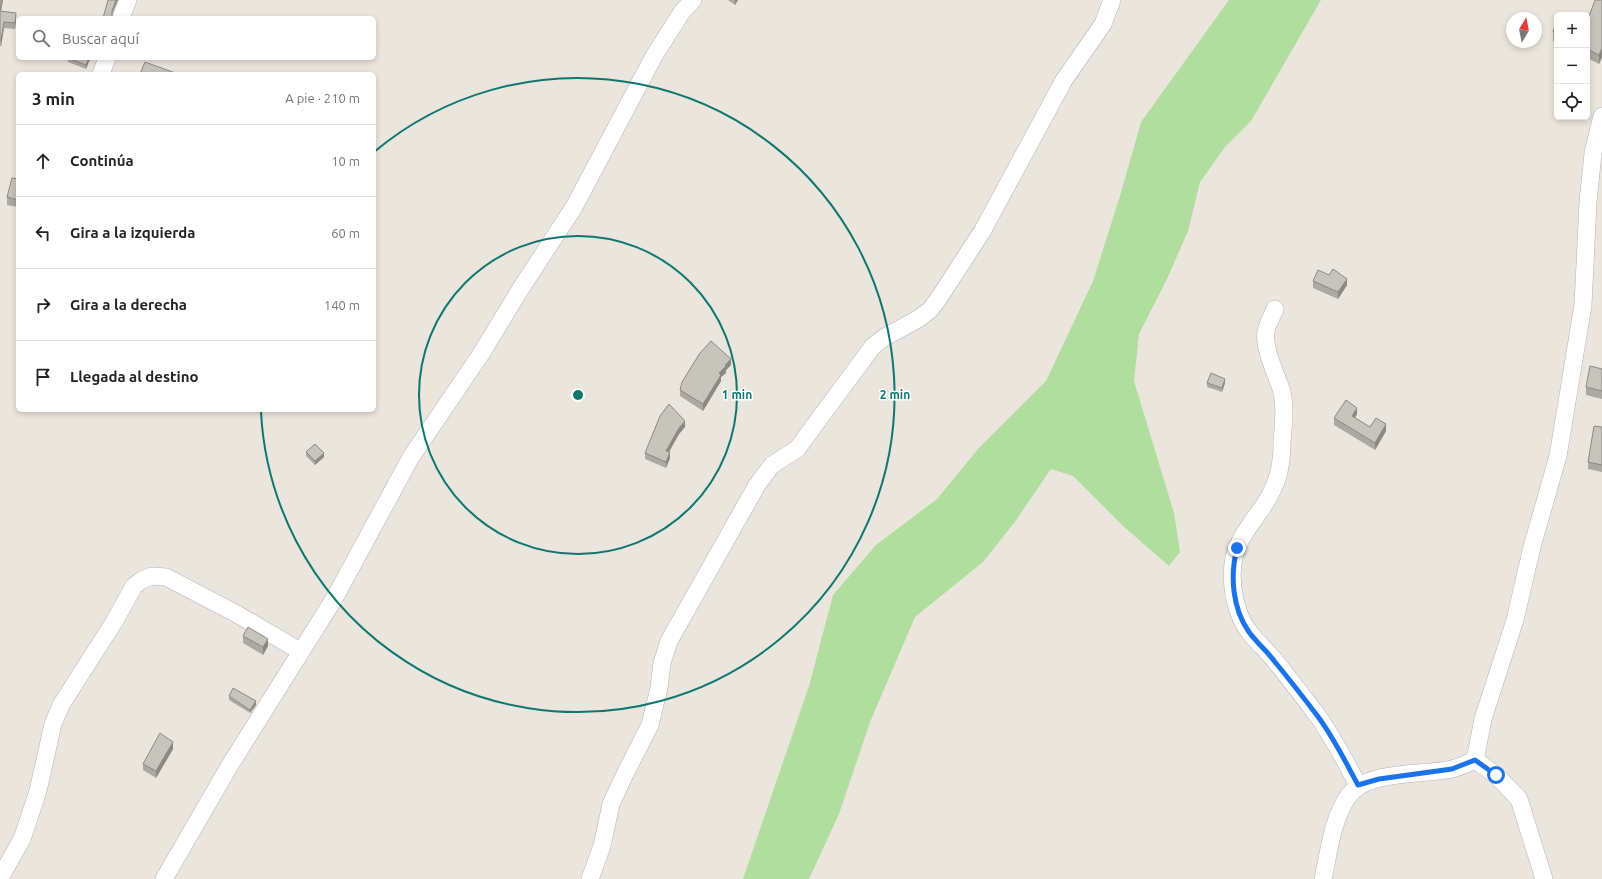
<!DOCTYPE html>
<html lang="es">
<head>
<meta charset="utf-8">
<style>
  :root { --surface:#fff; --page:#f6f6f6; --text:#222; --muted:#767676; --line:#e0e0e0 }
  body { margin:0; font-family:Ubuntu,sans-serif; background:var(--page); color:var(--text) }
  .controls { position:absolute; right:12px; top:12px; display:grid; overflow:hidden; border-radius:6px; box-shadow:0 2px 6px #0003 }
  .controls button { width:36px; height:36px; display:grid; place-items:center; padding:0; border:0; border-bottom:1px solid var(--line); background:var(--surface); color:var(--text); font:20px sans-serif }
  .compass { position:absolute; left:1506px; top:12px; width:36px; height:36px; border-radius:50%; background:var(--surface); box-shadow:0 2px 6px #0003; rotate:10deg }
  .stop { position:absolute; width:12px; height:12px; margin:-9px; border:3px solid #1a73e8; border-radius:50%; background:#fff }
  .stop.end { background:#1a73e8; border-color:#fff; box-shadow:0 1px 4px #0008 }
  .list { margin:0; padding:0; list-style:none }
  h2 { display:flex; justify-content:space-between; align-items:center; height:52px; margin:0; padding:0 16px; font-size:17px }
  h2 small { font-size:13px; font-weight:400; color:var(--muted) }
  .list li { display:grid; grid-template-columns:26px 1fr auto; gap:12px; align-items:center; box-sizing:border-box; height:72px; padding:0 16px; border-top:1px solid var(--line) }
  .list b { display:block; font-size:15px; white-space:nowrap }
  .list em { font-size:13px; font-style:normal; color:var(--muted) }
  .icon { flex:none; width:22px; height:22px; fill:none; stroke:currentColor; stroke-width:2; stroke-linecap:round; stroke-linejoin:round }
  .map { position:relative; flex:none; width:1602px; height:879px; overflow:hidden }
  .search { position:absolute; background:var(--surface); box-shadow:0 2px 6px #0003; left:16px; top:16px; width:360px; height:44px; display:flex; align-items:center; gap:10px; box-sizing:border-box; padding:0 14px; border-radius:6px; color:var(--muted); font-size:15px }
  .panel { position:absolute; background:var(--surface); box-shadow:0 2px 6px #0003; left:16px; top:72px; width:360px; height:340px; border-radius:6px }
  .map>svg:first-child { display:block }
  .green { fill:#b1dd9e }
  .lines { fill:none; stroke-linecap:round; stroke-linejoin:round }
  .minor-casing { stroke:#b1b3bd; stroke-width:18 }
  .minor { stroke:#fff; stroke-width:17 }
  .wall { fill:#aba9a2 }
  .shaded-wall { fill:#8b8984 }
  .building { fill:#c7c4bc; stroke:#8b8984 }
  .route { stroke:#1a73e8; stroke-width:5 }
  .ring { fill:none; stroke:#0f766e; stroke-width:2 }
  .centre { fill:#0f766e; stroke:#fff; stroke-width:2 }
  .ring-label { font-size:12px; text-anchor:middle; font-weight:bold; fill:#0f766e; stroke:#fff; stroke-width:3; stroke-linejoin:round; paint-order:stroke }
</style>
</head>
<body>
<div class="map">
<svg width="1602" height="879" viewBox="0 0 1602 879">
  <rect width="100%" height="100%" fill="#ebe6dd"/>
  <polygon class="green" points="1229,0 1321,0 1251,121 1225,147 1200,182 1188,231 1167,279 1139,334 1134,381 1174,513 1180,552 1169,566 1123,526 1073,476 1051,469 1014,523 983,562 915,617 870,722 839,814 809,879 743,879 809,686 833,595 876,545 937,499 978,449 1046,381 1093,281 1120,196 1141,122"/>
  <g class="lines">
    <defs>
      <g id="minor">
        <polyline points="121,18 128,0"/>
        <polyline points="101,74 107,58"/>
        <path d="M1275,309C1272,316 1268,323 1266,331C1263,349 1277,375 1282,392C1286,409 1283,427 1282,443C1282,460 1279,478 1271,493C1259,517 1236,536 1233,564C1230,586 1236,616 1250,633C1258,643 1268,652 1276,662C1290,679 1303,697 1317,715C1333,737 1345,761 1358,785"/>
        <polyline points="1475,760 1496,775 1519,799 1544,879"/>
        <polyline points="0,878 22,839 38,791 53,724 61,705 114,622 134,586 142,580 152,576 166,577 235,613 300,651"/>
        <polyline points="164,879 230,765 334,599 411,457 481,354 523,285 574,207 654,56 682,12 693,0"/>
        <polyline points="590,879 602,846 611,804 625,774 650,725 659,688 662,663 669,641 757,485 772,465 797,449 873,346 885,337 918,319 930,310 939,298 983,230 1064,80 1103,24 1112,0"/>
        <path d="M1323,879C1329,852 1332,821 1347,798C1365,769 1423,776 1452,769C1460,767 1468,763 1475,760L1483,719L1515,620L1532,547L1558,456L1583,305L1588,202L1593,153L1602,116"/>
      </g>
    </defs>
    <use href="#minor" class="minor-casing"/>
    <use href="#minor" class="minor"/>
  </g>
  <g class="wall">
    <polygon points="0,0 1,11 16,19 15,29 4,28 1,46 0,46"/>
    <polygon points="728,0 738,0 735,5"/>
    <polygon points="1557,19 1557,43 1553,41 1553,32"/>
    <polygon points="1587,22 1602,57 1599,64 1587,58"/>
    <polygon points="68,58 90,58 90,59 86,69 68,62"/>
    <polygon points="18,179 18,207 7,205 7,197"/>
    <polygon points="1313,281 1347,285 1338,299 1313,288"/>
    <polygon points="731,365 726,370 726,373 721,377 721,381 703,411 680,396 680,390"/>
    <polygon points="1602,369 1602,399 1586,395 1586,387"/>
    <polygon points="1207,383 1225,383 1222,392 1207,387"/>
    <polygon points="1357,414 1355,418 1370,427 1386,431 1375,450 1334,425 1334,418"/>
    <polygon points="685,427 679,434 669,452 670,458 666,468 645,459 645,453"/>
    <polygon points="1602,427 1602,472 1588,469 1588,462"/>
    <polygon points="306,452 324,457 315,465 306,456"/>
    <polygon points="243,636 268,646 263,655 243,643"/>
    <polygon points="229,696 256,705 250,713 229,700"/>
    <polygon points="173,749 156,778 143,770 143,764"/>
  </g>
  <g class="shaded-wall">
    <polygon points="2,0 3,0 0,17 0,11"/>
    <polygon points="116,0 118,0 112,14 112,11"/>
    <polygon points="735,0 738,0 735,5"/>
    <polygon points="16,13 16,19 15,29 15,23"/>
    <polygon points="4,22 4,28 1,46 1,40"/>
    <polygon points="1602,48 1602,57 1599,64 1599,55"/>
    <polygon points="89,58 90,58 90,59 86,69 86,65"/>
    <polygon points="1347,279 1347,285 1338,299 1338,292"/>
    <polygon points="731,359 731,365 726,370 726,373 721,377 721,381 703,411 703,404 719,373"/>
    <polygon points="1225,379 1225,383 1222,392 1222,388"/>
    <polygon points="1357,408 1357,414 1352,423 1352,416"/>
    <polygon points="685,421 685,427 679,434 666,457 666,451 679,428"/>
    <polygon points="1386,424 1386,431 1375,450 1375,443"/>
    <polygon points="670,452 670,458 666,468 666,462"/>
    <polygon points="324,453 324,457 315,465 315,461"/>
    <polygon points="268,639 268,646 263,655 263,647"/>
    <polygon points="256,701 256,705 250,713 250,710"/>
    <polygon points="173,742 173,749 156,778 156,771"/>
  </g>
  <g class="building">
    <polygon points="0,0 2,0 0,11 16,13 15,23 4,22 1,40 0,40"/>
    <polygon points="108,0 116,0 112,11 112,18 103,18"/>
    <polygon points="1595,0 1602,0 1602,48 1599,55 1587,49 1587,22"/>
    <polygon points="1557,19 1557,34 1553,32"/>
    <polygon points="68,58 89,58 86,65"/>
    <polygon points="145,62 178,74 140,74"/>
    <polygon points="12,178 18,179 18,200 7,197"/>
    <polygon points="1333,269 1347,279 1338,292 1313,281 1318,270 1329,275"/>
    <polygon points="711,341 731,359 725,365 726,366 719,373 721,375 703,404 680,390 682,382 700,353"/>
    <polygon points="1590,366 1602,369 1602,391 1586,387"/>
    <polygon points="1211,373 1225,379 1222,388 1207,383"/>
    <polygon points="1346,400 1357,408 1352,416 1370,427 1376,418 1386,424 1375,443 1334,418"/>
    <polygon points="669,404 685,421 679,428 666,451 670,452 666,462 645,453 660,416"/>
    <polygon points="1594,426 1602,427 1602,465 1588,462"/>
    <polygon points="315,444 324,453 315,461 306,452"/>
    <polygon points="248,627 268,639 263,647 243,636"/>
    <polygon points="233,688 256,701 250,710 229,696"/>
    <polygon points="160,733 173,742 156,771 143,764"/>
  </g>
  <g class="lines">
    <path class="route" d="M1237,548C1230,575 1232,608 1249,632C1257,643 1267,651 1275,662C1289,679 1303,697 1316,714C1333,736 1345,761 1358,785L1379,779L1452,769L1475,760L1496,775"/>
  </g>
  <g class="ring">
    <circle cx="578" cy="395" r="159"/>
    <path d="M374 152A317 317 0 1 1 261 412"/>
  </g>
  <circle cx="578" cy="395" r="6" class="centre"/>
  <g class="ring-label">
    <text x="737" y="399">1 min</text>
    <text x="895" y="399">2 min</text>
  </g>
</svg>
<div class="controls">
<button>+</button>
<button>−</button>
<button><svg class="icon" aria-label="locate" viewBox="0 0 24 24"><circle cx="12" cy="12" r="6"/><path d="M12 2v4M12 18v4M2 12h4M18 12h4"/></svg></button>
</div>
<svg class="compass" viewBox="-18 -18 36 36"><path d="M0-13l5 13h-10z" fill="#e53935"/><path d="M0 13l5-13h-10z" fill="#767676"/></svg>
<div class="stop" style="left:1496px;top:775px"></div>
<div class="stop end" style="left:1237px;top:548px"></div>
<div class="search"><svg class="icon" aria-label="search" viewBox="0 0 24 24"><circle cx="10" cy="10" r="6"/><path d="M15 15l6 6"/></svg>Buscar aquí</div>
<section class="panel">
<h2>3 min<small>A pie · 210 m</small></h2>
<ul class="list">
<li><svg class="icon" aria-label="ahead" viewBox="0 0 24 24"><path d="M12 20V5M6 11l6-6 6 6"/></svg><div><b>Continúa</b></div><em>10 m</em></li>
<li><svg class="icon" aria-label="left" viewBox="0 0 24 24"><path d="M17 20v-9H6M10 6l-5 5 5 5"/></svg><div><b>Gira a la izquierda</b></div><em>60 m</em></li>
<li><svg class="icon" aria-label="right" viewBox="0 0 24 24"><path d="M7 20v-9h11M14 6l5 5-5 5"/></svg><div><b>Gira a la derecha</b></div><em>140 m</em></li>
<li><svg class="icon" aria-label="arrive" viewBox="0 0 24 24"><path d="M6 21V4h12l-3 4 3 4H6"/></svg><div><b>Llegada al destino</b></div></li>
</ul>
</section>
</div>
</body>
</html>
